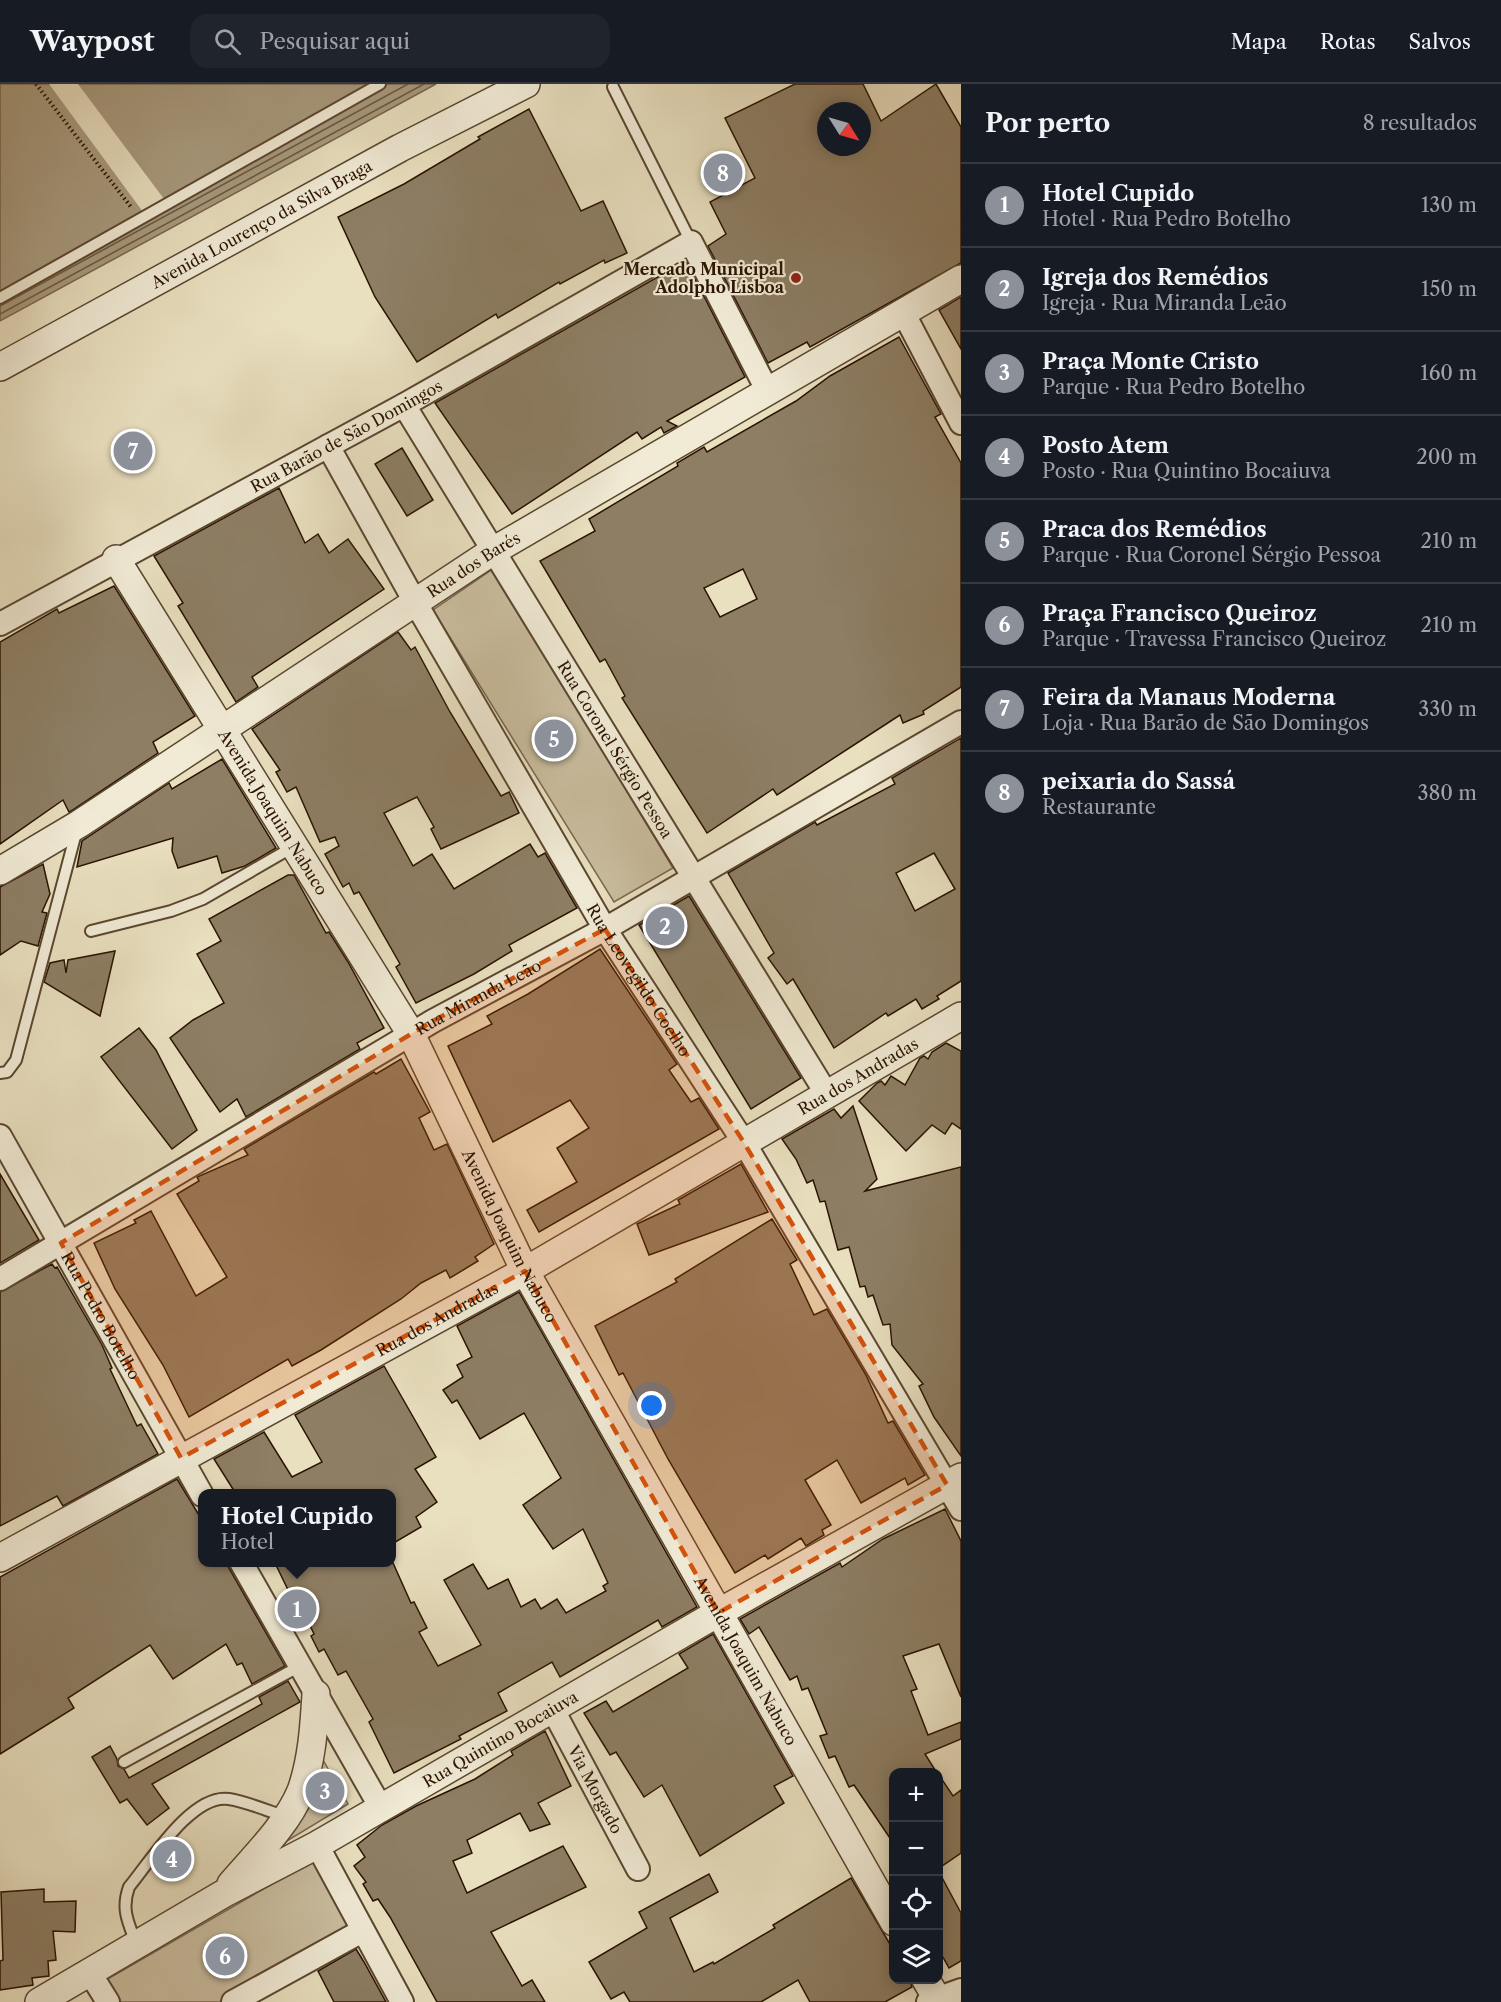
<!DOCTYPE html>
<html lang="pt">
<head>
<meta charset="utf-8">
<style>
  :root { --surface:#171b24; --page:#20242c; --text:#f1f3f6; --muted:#9ea1a6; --line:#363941; --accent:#8c9099 }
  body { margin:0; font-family:"Libre Caslon Text",serif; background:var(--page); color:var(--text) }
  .controls { position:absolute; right:18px; bottom:18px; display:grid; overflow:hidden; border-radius:12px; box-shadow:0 3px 15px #0003 }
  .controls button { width:54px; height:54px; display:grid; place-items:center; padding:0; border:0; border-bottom:2px solid var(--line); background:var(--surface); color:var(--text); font:30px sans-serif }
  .compass { position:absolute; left:817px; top:18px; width:54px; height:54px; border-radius:50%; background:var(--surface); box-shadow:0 3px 15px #0003; rotate:127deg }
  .you { position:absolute; left:652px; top:1322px; width:21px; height:21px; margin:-15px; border:4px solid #fff; border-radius:50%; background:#1a73e8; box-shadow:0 0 0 9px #1a73e833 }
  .badge { display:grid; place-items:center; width:39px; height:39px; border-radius:50%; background:var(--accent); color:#fff; font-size:20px; font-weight:700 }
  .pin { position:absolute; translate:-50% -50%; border:3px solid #fff; box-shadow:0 2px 6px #0006 }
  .popup { position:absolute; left:198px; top:1405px; width:198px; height:78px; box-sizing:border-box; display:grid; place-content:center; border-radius:12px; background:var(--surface); filter:drop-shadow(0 2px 4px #0005); font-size:20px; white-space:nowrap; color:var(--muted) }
  .popup b { font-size:22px; color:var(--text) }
  .popup::after { content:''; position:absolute; left:50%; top:100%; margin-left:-12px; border:12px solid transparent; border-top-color:var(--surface) }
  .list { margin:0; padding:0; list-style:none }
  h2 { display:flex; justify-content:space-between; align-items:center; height:78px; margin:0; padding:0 24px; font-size:26px }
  h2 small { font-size:20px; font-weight:400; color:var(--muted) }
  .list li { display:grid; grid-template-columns:39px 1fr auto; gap:18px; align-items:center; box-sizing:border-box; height:84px; padding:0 24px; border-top:2px solid var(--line) }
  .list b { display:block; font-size:22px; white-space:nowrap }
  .list p { margin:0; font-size:20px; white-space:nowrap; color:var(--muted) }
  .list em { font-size:20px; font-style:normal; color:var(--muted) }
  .icon { flex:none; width:33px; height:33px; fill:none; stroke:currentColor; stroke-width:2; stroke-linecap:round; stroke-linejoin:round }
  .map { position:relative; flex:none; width:961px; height:1918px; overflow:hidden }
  header { display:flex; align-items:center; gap:36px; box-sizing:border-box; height:84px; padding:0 30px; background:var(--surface); border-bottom:2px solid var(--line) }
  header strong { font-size:28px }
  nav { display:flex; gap:33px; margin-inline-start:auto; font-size:21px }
  .search { width:420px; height:54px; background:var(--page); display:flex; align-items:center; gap:15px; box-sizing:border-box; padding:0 21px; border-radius:18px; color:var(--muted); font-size:22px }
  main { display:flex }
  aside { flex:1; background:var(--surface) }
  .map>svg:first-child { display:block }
  .green { fill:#c9bd9f; stroke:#7a6850; stroke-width:1.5 }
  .water { fill:#a89b7f; stroke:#76654c; stroke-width:1.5 }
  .pier { fill:#e9e0c0 }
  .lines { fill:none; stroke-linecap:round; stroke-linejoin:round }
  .shore { stroke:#695840; stroke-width:1.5 }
  .building { fill:#8d7e64; stroke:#2a1400; stroke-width:1.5; fill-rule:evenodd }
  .service-casing { stroke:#5a4730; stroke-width:14 }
  .minor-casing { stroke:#5a4730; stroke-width:26 }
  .tertiary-casing { stroke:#5a4730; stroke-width:30 }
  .path { stroke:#2a1400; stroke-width:4; stroke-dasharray:1.5 3; stroke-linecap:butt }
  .service { stroke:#f1ebd6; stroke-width:10 }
  .minor { stroke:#f1ebd6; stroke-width:22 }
  .tertiary { stroke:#f1ebd6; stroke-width:27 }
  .marked { fill:#d5520b; fill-opacity:0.2; stroke:#d5520b; stroke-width:4.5; stroke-dasharray:12 8; stroke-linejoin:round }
  .poi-dot { fill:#8f2418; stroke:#f1ebd6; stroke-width:2 }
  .labels { text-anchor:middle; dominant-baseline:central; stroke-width:4.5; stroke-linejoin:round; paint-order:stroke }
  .street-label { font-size:16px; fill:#2a1400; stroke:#f1ebd6 }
  .poi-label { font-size:16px; font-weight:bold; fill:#2a1400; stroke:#f1ebd6; text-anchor:end }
</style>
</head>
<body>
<header>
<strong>Waypost</strong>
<div class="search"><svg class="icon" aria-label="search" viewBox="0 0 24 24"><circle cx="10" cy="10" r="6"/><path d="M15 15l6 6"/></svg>Pesquisar aqui</div>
<nav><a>Mapa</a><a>Rotas</a><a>Salvos</a></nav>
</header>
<main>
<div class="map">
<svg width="961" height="1918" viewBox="0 0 961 1918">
  <rect width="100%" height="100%" fill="#e9e0c0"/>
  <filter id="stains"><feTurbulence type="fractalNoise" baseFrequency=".00333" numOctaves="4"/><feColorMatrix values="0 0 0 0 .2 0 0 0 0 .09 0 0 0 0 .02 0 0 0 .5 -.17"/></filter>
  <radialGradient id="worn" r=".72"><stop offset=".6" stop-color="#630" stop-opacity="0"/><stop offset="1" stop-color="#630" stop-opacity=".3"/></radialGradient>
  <g class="green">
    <polygon points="493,485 673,784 614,818 433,526"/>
    <polygon points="318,1667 348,1720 282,1760"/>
    <polygon points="312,1777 350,1844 223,1918 110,1918 99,1900"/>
  </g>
  <polygon class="water" points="0,0 436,0 0,237"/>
  <polygon class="pier" points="49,0 78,0 164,115 143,128"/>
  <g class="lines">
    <g class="shore">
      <polyline points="0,222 408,0"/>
      <polyline points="0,230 424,0"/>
    </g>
  </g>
  <g class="building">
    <path d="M795,0H863L881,37L936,0L961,43V179L810,263L807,258L768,279L708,162L726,150L710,118L755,94L725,34ZM826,27H862V63H826Z"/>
    <polygon points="529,25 581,127 603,117 627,169 605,179 604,176 560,200 559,198 498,234 496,230 417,278 375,213 338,133 404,100 480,55 478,53"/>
    <polygon points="686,177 745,293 667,337 677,342 664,349 661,343 642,355 637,348 512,430 435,319"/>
    <polygon points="961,213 961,265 939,226"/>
    <path d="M899,253L941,330L935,333L961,379V603L923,627L924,630L903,639L900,631L777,711L773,705L707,749L622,614L625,612L605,575L600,578L540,477L595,447L589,435L678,382L677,379L704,363L707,368L796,317L830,292ZM743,485L757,515L720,533L704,504Z"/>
    <polygon points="402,364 433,416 407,432 375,380"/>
    <polygon points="279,404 305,459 318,450 329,469 348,455 384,505 252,593 258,603 236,618 178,522 183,519 154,472"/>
    <polygon points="114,502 195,632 153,658 158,669 71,727 69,728 63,716 0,760 0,558 57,525 59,529"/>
    <polygon points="398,548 411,566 415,563 450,628 501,712 509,708 519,729 441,765 431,745 434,743 417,713 384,729 413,782 432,770 454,805 530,760 538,773 545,769 577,824 509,861 512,867 474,890 416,919 396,883 400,880 359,808 354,810 349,799 343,803 325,770 339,762 335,753 320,758 296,703 287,708 276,688 280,686 252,645"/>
    <path d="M961,654V897L937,912L939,915L922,925L916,915L888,932L886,929L834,964L793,895L787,900L768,874L774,869L728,789L815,738L817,741L895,700L892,694ZM934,769L955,805L915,827L896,789Z"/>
    <polygon points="222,675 276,764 245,782 222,789 217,772 178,784 172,767 173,754 77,783 82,757 169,699 172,705"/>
    <polygon points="43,780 50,810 42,828 47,829 38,862 21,857 0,871 0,803"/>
    <polygon points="288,791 294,791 326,849 329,848 348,878 384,944 357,959 360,965 246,1033 237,1015 220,1028 170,954 193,936 224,919 197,870 221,857 209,835"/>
    <polygon points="689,812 801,994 751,1025 639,841"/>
    <polygon points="600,865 677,980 669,986 691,1018 699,1014 719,1045 539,1148 527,1126 577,1098 557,1064 589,1044 570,1016 493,1058 448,962 492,940 487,932 528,910"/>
    <polygon points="115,867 100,932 44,898 50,879 64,876 66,889 68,876"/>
    <polygon points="139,944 156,966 197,1046 172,1065 101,973"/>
    <polygon points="946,959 961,967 961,1045 952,1039 945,1050 932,1041 906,1067 859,1017 877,999 881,997 885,1001 891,992 905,1001 920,974 924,972 928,975 932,968"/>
    <polygon points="401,975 430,1028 419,1034 434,1066 447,1060 494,1160 475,1173 478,1177 450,1194 446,1186 421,1199 401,1215 321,1266 292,1282 288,1275 189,1333 163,1281 115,1205 94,1159 136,1139 134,1136 151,1127 196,1212 227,1193 177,1110 199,1097 197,1093 248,1071 244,1065 374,988 376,990"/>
    <polygon points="853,1022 877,1095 865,1107 961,1083 961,1372 934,1333 919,1302 923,1300 892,1261 890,1240 883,1241 873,1211 868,1213 865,1202 860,1203 849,1163 838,1166 825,1117 820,1118 813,1096 807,1099 796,1075 782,1055 834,1025 841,1034"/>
    <polygon points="741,1080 768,1128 649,1171 637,1140 680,1120 678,1116"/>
    <polygon points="0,1090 39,1156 0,1179"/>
    <polygon points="772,1135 797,1176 790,1180 814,1231 827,1225 866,1291 888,1339 893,1337 925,1391 908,1401 905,1394 861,1419 837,1376 805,1396 831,1441 822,1446 824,1451 806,1462 801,1454 768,1475 765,1471 735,1489 668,1375 623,1289 619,1291 595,1242 677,1198 675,1195"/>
    <polygon points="52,1180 55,1184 57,1183 102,1261 112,1284 110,1285 137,1342 141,1340 158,1370 63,1422 57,1412 0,1442 0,1208"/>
    <polygon points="519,1208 697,1523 662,1543 658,1536 560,1593 552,1578 498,1609 507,1627 459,1652 461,1655 394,1689 369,1638 373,1635 346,1587 338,1591 324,1565 319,1568 311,1552 314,1550 296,1512 292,1514 275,1479 393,1479 411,1519 414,1518 427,1544 419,1548 438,1582 481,1561 444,1496 473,1480 488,1505 508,1495 521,1523 535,1515 541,1525 557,1515 566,1529 606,1507 603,1502 608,1499 583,1445 553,1465 523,1421 561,1394 524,1329 480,1355 457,1316 452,1319 443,1306 463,1293 457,1281 472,1273 457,1242"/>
    <polygon points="384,1282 436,1373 415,1385 437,1418 416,1433 421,1443 392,1460 392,1410 236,1410 214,1375 264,1348 292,1393 322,1378 295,1331"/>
    <polygon points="177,1395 202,1436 202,1479 226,1479 285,1582 252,1600 242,1579 237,1581 226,1560 173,1595 150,1561 68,1614 74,1624 0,1670 0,1493"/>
    <polygon points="945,1425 961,1457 961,1613 939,1560 903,1572 917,1605 911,1607 928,1651 961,1638 961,1655 925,1670 937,1689 894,1689 894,1760 854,1701 849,1703 835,1672 829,1674 820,1652 827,1650 808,1604 802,1606 797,1592 790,1596 759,1543 749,1550 740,1535 840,1479 842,1483 883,1455"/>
    <polygon points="713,1550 793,1692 774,1702 784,1719 700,1772 662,1701 644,1713 616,1668 610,1671 584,1629 606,1617 613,1628 688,1584 679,1570"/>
    <polygon points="288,1597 300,1618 152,1700 169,1724 147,1741 127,1715 120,1719 92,1673 110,1662 117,1675 118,1682 124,1685 129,1694 262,1620 259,1613"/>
    <polygon points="545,1647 571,1702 538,1719 550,1740 530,1747 520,1729 467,1756 472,1769 453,1777 467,1809 563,1762 586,1803 491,1848 522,1902 532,1896 545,1918 437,1918 390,1833 378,1815 373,1817 363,1800 366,1798 354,1782 365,1773 357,1761 382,1741 416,1722 475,1695 513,1671 511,1667"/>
    <polygon points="939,1691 953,1712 961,1706 961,1769 939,1784"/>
    <polygon points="939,1788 961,1829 961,1877 949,1884 939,1866"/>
    <polygon points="709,1790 718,1808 670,1834 694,1888 713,1878 714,1880 775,1844 773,1841 851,1794 894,1867 894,1896 910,1896 912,1903 885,1918 810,1918 798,1896 761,1918 630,1918 624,1908 611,1915 589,1878 647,1844 639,1828"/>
    <polygon points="44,1805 44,1818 76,1817 75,1848 53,1847 56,1876 48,1877 49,1892 32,1894 33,1901 0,1906 0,1877 3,1876 1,1808"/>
    <polygon points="356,1865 364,1878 386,1918 334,1918 318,1887"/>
  </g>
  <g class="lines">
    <defs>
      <g id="service">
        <polyline points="613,3 691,158"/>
        <polyline points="0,214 380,0"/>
        <polyline points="91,847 171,827 203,815 293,763"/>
        <polyline points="0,989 7,988 16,976 77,745"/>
        <polyline points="124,1678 300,1582"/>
        <path d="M136,1859C128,1838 121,1825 129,1803C150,1778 192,1709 229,1715C248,1718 268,1727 286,1733"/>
      </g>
      <g id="minor">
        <polyline points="903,228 961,339"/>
        <path id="s1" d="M404,321L826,1009"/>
        <path id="s2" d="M328,362L415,518L605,845L743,1057L961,1425"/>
        <path id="s3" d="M0,540L404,321L691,158L767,306"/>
        <path id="s4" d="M0,1052L202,1411"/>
        <path id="s5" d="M0,1195L433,937L605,845L961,638"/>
        <polyline points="241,1478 381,1724"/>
        <path id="s6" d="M553,1626L638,1785"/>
        <polyline points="317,1761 402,1918"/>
        <polyline points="90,1889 108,1918"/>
        <polyline points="233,1918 362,1847"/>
        <polyline points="928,1918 961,1906"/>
      </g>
      <g id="tertiary">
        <path id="s7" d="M0,283L400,64L526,0"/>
        <path id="s8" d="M116,475L411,950L525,1187L894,1838"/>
        <path id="s9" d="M0,787L79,740L493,467L961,195"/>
        <path id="s10" d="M0,1474L525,1187L961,932"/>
        <path d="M231,1800C255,1772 287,1741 301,1707C312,1676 314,1643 316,1610"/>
        <polyline points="926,1896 939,1918"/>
        <path id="s11" d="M39,1918L223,1810L317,1761L718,1529L961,1393"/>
      </g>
    </defs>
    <use href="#service" class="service-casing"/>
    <use href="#minor" class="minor-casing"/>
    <use href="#tertiary" class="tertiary-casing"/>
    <polyline class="path" points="36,0 131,123"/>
    <use href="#service" class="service"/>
    <use href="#minor" class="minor"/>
    <use href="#tertiary" class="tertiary"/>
  </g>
  <path class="marked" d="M605,845L743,1057L947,1401L718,1529L525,1187L181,1374L61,1159L433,937Z"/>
  <circle class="poi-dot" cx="796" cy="194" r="6"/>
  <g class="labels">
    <g class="street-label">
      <text stroke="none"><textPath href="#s7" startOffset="298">Avenida Lourenço da Silva Braga</textPath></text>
      <text stroke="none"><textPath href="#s3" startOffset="394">Rua Barão de São Domingos</textPath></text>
      <text stroke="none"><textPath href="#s9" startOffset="564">Rua dos Barés</textPath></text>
      <text stroke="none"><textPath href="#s1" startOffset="404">Rua Coronel Sérgio Pessoa</textPath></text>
      <text stroke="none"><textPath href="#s8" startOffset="298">Avenida Joaquim Nabuco</textPath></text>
      <text stroke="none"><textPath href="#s2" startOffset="618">Rua Leovegildo Coelho</textPath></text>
      <text stroke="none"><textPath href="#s5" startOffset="555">Rua Miranda Leão</textPath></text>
      <text stroke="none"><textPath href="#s10" startOffset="984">Rua dos Andradas</textPath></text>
      <text stroke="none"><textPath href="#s8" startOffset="784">Avenida Joaquim Nabuco</textPath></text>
      <text stroke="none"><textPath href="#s4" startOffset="206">Rua Pedro Botelho</textPath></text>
      <text stroke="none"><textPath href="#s10" startOffset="498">Rua dos Andradas</textPath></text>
      <text stroke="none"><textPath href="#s8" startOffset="1270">Avenida Joaquim Nabuco</textPath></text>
      <text stroke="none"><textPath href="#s11" startOffset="531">Rua Quintino Bocaiuva</textPath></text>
      <text stroke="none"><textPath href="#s6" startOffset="90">Via Morgado</textPath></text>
    </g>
    <g class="poi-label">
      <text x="784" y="185">Mercado Municipal<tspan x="784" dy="18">Adolpho Lisboa</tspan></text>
    </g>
  </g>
  <rect width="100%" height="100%" filter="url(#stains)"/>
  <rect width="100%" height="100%" fill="url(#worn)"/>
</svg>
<div class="controls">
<button>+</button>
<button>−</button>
<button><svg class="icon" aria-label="locate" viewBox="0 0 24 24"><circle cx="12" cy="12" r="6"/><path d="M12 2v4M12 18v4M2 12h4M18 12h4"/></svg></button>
<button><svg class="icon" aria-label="layers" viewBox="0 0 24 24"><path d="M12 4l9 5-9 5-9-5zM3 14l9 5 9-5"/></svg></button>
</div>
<svg class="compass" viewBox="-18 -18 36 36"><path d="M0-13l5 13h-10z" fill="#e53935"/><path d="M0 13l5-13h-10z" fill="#9ea1a6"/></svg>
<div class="you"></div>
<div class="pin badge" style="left:297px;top:1525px">1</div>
<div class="popup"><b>Hotel Cupido</b>Hotel</div>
<div class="pin badge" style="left:665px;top:842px">2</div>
<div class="pin badge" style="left:325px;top:1707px">3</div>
<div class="pin badge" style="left:172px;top:1775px">4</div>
<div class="pin badge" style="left:554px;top:655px">5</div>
<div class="pin badge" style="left:225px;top:1872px">6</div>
<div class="pin badge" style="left:133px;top:367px">7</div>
<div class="pin badge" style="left:723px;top:89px">8</div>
</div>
<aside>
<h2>Por perto<small>8 resultados</small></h2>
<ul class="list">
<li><span class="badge">1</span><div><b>Hotel Cupido</b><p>Hotel · Rua Pedro Botelho</p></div><em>130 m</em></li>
<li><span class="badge">2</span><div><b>Igreja dos Remédios</b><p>Igreja · Rua Miranda Leão</p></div><em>150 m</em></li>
<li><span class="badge">3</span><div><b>Praça Monte Cristo</b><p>Parque · Rua Pedro Botelho</p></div><em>160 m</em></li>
<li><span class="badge">4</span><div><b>Posto Atem</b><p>Posto · Rua Quintino Bocaiuva</p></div><em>200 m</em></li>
<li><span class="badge">5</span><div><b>Praca dos Remédios</b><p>Parque · Rua Coronel Sérgio Pessoa</p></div><em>210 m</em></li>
<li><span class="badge">6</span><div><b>Praça Francisco Queiroz</b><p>Parque · Travessa Francisco Queiroz</p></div><em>210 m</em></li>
<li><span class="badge">7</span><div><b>Feira da Manaus Moderna</b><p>Loja · Rua Barão de São Domingos</p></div><em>330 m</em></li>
<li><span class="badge">8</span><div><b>peixaria do Sassá</b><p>Restaurante</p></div><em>380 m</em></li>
</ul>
</aside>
</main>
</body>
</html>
